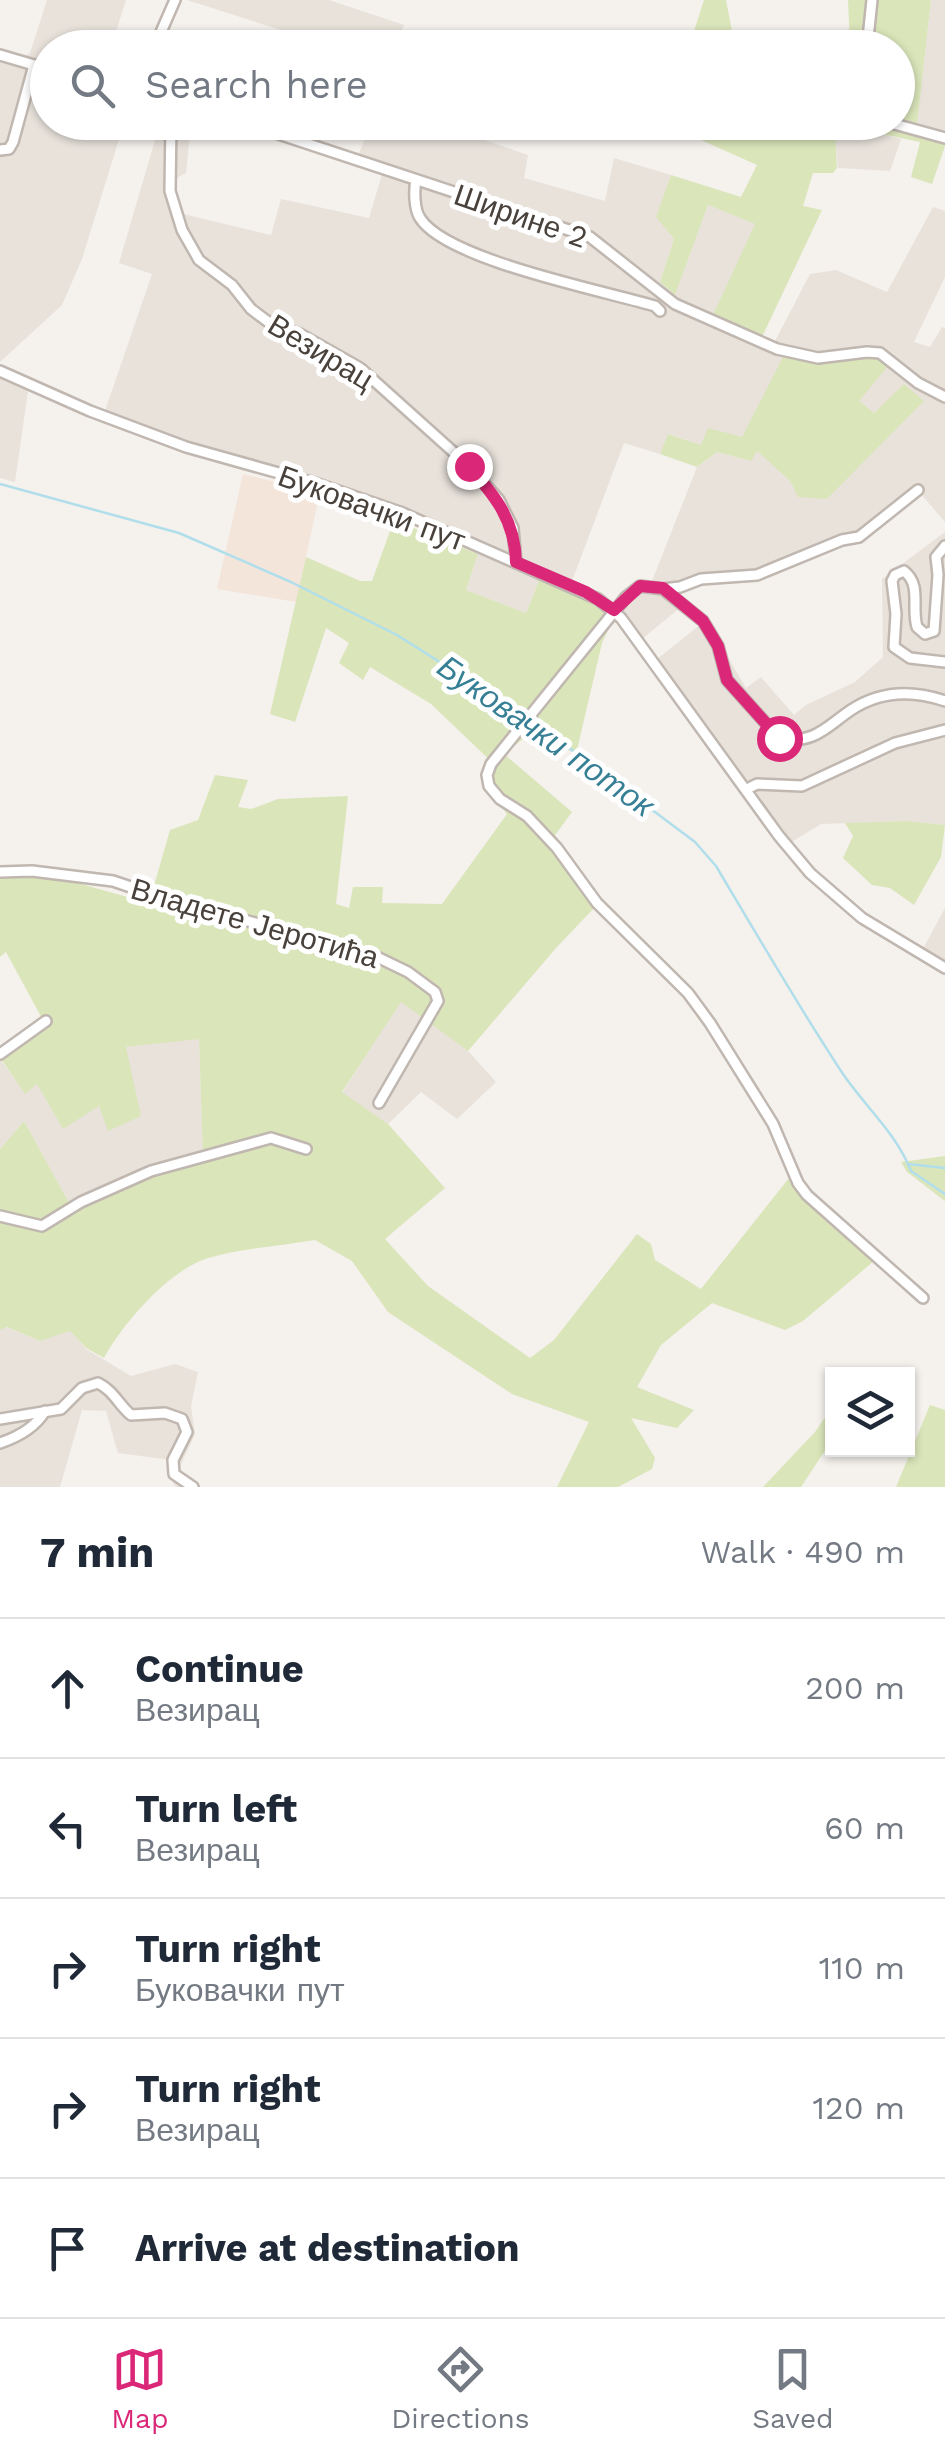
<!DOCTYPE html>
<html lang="en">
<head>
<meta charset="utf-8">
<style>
  :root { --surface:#fff; --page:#f6f6f7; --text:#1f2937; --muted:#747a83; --line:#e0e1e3; --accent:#db2777 }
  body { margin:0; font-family:"Work Sans",sans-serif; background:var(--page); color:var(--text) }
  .controls { position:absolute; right:30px; bottom:30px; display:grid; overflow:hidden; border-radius:0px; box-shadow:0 2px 8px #0004 }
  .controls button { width:90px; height:90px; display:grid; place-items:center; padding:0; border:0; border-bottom:2px solid var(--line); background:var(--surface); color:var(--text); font:50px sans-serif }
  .stop { position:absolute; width:30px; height:30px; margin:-22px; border:8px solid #db2777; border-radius:50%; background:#fff }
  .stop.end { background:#db2777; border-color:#fff; box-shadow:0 2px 10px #0008 }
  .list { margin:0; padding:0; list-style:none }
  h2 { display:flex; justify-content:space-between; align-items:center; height:130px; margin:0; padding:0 40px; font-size:42px }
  h2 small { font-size:32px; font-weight:400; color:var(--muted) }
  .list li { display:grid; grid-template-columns:65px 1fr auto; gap:30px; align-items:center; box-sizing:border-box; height:140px; padding:0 40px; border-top:2px solid var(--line) }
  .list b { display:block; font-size:38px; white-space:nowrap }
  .list p { margin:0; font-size:32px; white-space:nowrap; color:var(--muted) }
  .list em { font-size:32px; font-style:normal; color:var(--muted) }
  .icon { flex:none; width:55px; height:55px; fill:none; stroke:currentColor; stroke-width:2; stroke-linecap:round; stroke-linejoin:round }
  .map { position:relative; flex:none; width:945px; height:1487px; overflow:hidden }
  .search { position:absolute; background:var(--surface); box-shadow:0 2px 8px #0004; left:30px; right:30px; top:30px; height:110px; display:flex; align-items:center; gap:25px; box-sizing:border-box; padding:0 35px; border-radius:55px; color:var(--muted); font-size:38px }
  .sheet { height:830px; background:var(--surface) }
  nav { display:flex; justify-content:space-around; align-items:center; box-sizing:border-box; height:140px; border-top:2px solid var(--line); background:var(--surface); font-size:28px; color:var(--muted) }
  nav a { display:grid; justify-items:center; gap:5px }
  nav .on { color:var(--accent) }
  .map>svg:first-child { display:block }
  .residential { fill:#e8e2db }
  .commercial { fill:#f4e5db }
  .green { fill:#dae5ba }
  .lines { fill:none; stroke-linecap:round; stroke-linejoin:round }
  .stream { stroke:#b0deeb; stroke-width:2.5 }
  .minor-casing { stroke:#c0b7b0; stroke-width:14 }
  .minor { stroke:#fff; stroke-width:9 }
  .route { stroke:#db2777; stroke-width:12 }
  .labels { text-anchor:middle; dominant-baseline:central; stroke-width:10; stroke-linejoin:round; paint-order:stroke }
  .street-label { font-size:30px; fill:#49413b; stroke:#fff }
  .water-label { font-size:32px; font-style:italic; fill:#367f95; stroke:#fff }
</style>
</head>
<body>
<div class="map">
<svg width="945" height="1487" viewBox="0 0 945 1487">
  <rect width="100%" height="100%" fill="#f5f1ed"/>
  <g class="residential">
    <polygon points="47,0 126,0 111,47 48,48 48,122 124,123 82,259 62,305 0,362 0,52 22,58 30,53"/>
    <polygon points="187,0 329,0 404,25 395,47 334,47"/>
    <polygon points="931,0 945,0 945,140 916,134"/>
    <polygon points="160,123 191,123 186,173 178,177 173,186 179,213 271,235 281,199 369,218 383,171 356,161 371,123 435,123 528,155 524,178 605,201 614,158 671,175 657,217 674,239 660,282 675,294 708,205 756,224 714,315 774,343 810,274 836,270 887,292 933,207 945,211 945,277 914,342 930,347 942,327 945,328 945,522 920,493 864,541 843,544 769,576 738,583 701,584 675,594 687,602 642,639 615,606 635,586 652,581 697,467 717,452 751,461 757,450 790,481 798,496 874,413 858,401 839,360 820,361 742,438 701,445 669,434 660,454 624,443 572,581 332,482 186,442 105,411 152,274 119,263"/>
    <polygon points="882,134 901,139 890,171 838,168 834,135"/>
    <polygon points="0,377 28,391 15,482 0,478"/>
    <polygon points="945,532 945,825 907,821 821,824 790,843 656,660 706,620 746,688 761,677 794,715 806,705 855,682 883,657 882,579"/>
    <polygon points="478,554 540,578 526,613 466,590"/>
    <polygon points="945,908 945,961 923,949"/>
    <polygon points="401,1001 468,1051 496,1082 457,1119 421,1092 388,1124 342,1093"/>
    <polygon points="199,1038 203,1160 113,1190 73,1210 24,1121 0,1149 0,1059 25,1093 37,1083 99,1105 109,1130 126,1047"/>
    <polygon points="6,1327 40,1341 70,1330 86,1349 131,1376 175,1364 198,1372 191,1406 195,1434 177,1473 195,1487 176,1487 172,1481 171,1460 118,1453 106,1411 82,1410 60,1487 0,1487 0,1330"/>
  </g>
  <polygon class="commercial" points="243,474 320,493 296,602 217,589"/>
  <g class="green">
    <polygon points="704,0 726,0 735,47 689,47"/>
    <polygon points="848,0 931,0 916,134 945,140 945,146 932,184 911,177 920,142 882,134 835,135 837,168 833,173 813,173 803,206 822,210 762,337 713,315 755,224 708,205 675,295 660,282 674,239 656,217 671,175 741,197 757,165 663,123 898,122 898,48 850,47"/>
    <polygon points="872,354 888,366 859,401 874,413 904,384 924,401 827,499 798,497 790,481 757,451 751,461 717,452 697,467 660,454 668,434 701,445 708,428 742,437 784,355 820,361"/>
    <path d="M394,520L478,554L466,590L526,613L540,578L589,601L613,620L602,643L576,754L533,731L504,754L572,812L550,842L596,906L556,948L468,1051L401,1002L342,1092L388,1124L445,1188L385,1239L428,1286L530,1358L554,1340L637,1234L651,1244L655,1260L701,1289L789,1178L808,1204L874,1261L803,1321L785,1330L712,1303L661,1345L637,1387L694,1410L677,1428L631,1418L655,1458L652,1469L618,1487H557L589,1422L512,1394L388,1312L352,1261L315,1240C280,1246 242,1248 208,1258C169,1270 123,1323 104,1358L86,1348L70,1331L40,1341L7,1327L0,1330V1149L24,1121L73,1210L113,1190L203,1160L199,1039L126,1047L141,1116L108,1131L99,1106L63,1129L37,1084L25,1094L1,1059L45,1024L6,952L0,957V874L63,879L149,903L170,830L198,820L215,775L248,780L238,807L251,809L278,799L348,796L336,904L349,908L353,887H383L382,903L442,904L507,814L495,799L489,776L495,765L431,704L370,667L363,680L339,663L349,643L326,628L295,722L270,714L306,557L360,581H372Z"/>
    <polygon points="907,821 945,825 941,857 914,905 890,888 872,885 843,858 853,836 845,823"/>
    <polygon points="945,1156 945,1201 907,1172 901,1162"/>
    <polygon points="930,1405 945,1410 945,1487 896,1487"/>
    <polygon points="832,1407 832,1440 801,1487 763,1487 815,1432"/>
  </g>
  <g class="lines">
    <g class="stream">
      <polyline points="0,484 179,533 291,582 397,635 525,716"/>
      <path d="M532,720L695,842L716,866C757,935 797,1004 841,1071C862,1103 892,1129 908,1164L945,1168"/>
      <polyline points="908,1164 911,1171 945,1194"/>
    </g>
    <defs>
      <g id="minor">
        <polyline points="154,48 175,0"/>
        <polyline points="867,48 872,0"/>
        <polyline points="0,55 34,65"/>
        <polyline points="171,122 170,191 182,230 199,260 232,285 251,309 271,324 300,334 360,368 469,466 499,500 513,528 516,562"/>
        <polyline points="242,122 590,237 675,304 777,349 818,358 867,352 880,353 918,383 945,397"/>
        <polyline points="887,122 945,138"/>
        <polyline points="0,150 9,149 13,142 34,65 48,68"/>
        <path d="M416,180C414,190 414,209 420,218C446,260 605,291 655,306L660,311"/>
        <polyline points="0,371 90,411 186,447 318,484 400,512 598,599 621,618 779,836 810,873 862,918 945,968"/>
        <path d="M945,546L936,557L938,575L934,631L925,634L917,627C911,607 922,585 904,571L895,575L892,581L896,614L894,647L910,658L945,662"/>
        <polyline points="663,589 680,587 701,579 757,575 842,540 859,537 918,490"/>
        <polyline points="747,789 757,784 802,786 895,743 945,730"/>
        <polyline points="0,872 32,871 113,881 172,901 301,935 339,952 379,958 408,972 435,992 438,1001 379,1103"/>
        <polyline points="0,1054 46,1021"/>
        <polyline points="0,1216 42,1226 81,1202 151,1171 271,1138 306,1149"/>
        <path d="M923,1298L807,1195L798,1183L773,1124L710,1023L688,993L597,903L557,848L527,816L500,799L489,786L487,775L491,764L626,597L640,586L663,589L703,621L718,646L727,680L779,738C814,745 826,727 851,710C880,691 913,690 945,701"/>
        <path d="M0,1419L61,1409L82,1388L98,1383C114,1391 118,1404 131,1415L165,1413L182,1419L187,1432L173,1460L174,1474L193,1487"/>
        <path d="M0,1443C18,1437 35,1428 45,1411"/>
      </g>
    </defs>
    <use href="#minor" class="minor-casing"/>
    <use href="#minor" class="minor"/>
  </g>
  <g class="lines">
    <path class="route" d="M469,466C495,496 515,520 516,562L586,592L614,610L640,586L663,588L703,621L718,646L727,680L779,738"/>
  </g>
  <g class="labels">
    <g class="street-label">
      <text transform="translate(521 216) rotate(19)">Ширине 2</text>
      <text transform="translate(321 352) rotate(31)">Везирац</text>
      <text transform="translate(372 508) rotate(20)">Буковачки пут</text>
      <text transform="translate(255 923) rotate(16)">Владете Јеротића</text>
    </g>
    <g class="water-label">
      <text transform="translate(546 736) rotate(35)">Буковачки поток</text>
    </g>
  </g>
</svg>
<div class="controls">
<button><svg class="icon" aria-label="layers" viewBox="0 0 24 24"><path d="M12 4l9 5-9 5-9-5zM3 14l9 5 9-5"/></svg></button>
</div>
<div class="stop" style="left:779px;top:738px"></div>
<div class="stop end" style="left:469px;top:466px"></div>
<div class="search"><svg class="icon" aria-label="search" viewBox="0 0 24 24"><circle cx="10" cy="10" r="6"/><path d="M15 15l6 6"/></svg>Search here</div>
</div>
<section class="sheet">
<h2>7 min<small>Walk · 490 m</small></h2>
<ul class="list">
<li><svg class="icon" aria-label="ahead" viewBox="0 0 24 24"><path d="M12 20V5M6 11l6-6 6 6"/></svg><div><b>Continue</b><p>Везирац</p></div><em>200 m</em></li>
<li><svg class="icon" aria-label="left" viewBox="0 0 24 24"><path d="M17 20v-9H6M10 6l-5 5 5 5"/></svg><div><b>Turn left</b><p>Везирац</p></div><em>60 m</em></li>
<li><svg class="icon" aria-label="right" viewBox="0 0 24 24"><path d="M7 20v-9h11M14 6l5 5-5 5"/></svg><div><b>Turn right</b><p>Буковачки пут</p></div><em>110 m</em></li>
<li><svg class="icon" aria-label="right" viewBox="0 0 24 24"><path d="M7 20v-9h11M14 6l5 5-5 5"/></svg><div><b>Turn right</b><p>Везирац</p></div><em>120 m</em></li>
<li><svg class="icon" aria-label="arrive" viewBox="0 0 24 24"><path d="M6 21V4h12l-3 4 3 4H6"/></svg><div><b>Arrive at destination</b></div></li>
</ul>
</section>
<nav>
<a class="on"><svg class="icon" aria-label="map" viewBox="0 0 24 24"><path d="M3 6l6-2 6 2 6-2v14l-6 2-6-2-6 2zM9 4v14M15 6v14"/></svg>Map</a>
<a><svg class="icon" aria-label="directions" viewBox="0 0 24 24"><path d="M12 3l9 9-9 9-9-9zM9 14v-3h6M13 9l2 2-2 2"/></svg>Directions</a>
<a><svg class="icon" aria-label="saved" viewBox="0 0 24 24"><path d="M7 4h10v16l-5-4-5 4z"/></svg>Saved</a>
</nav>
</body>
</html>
